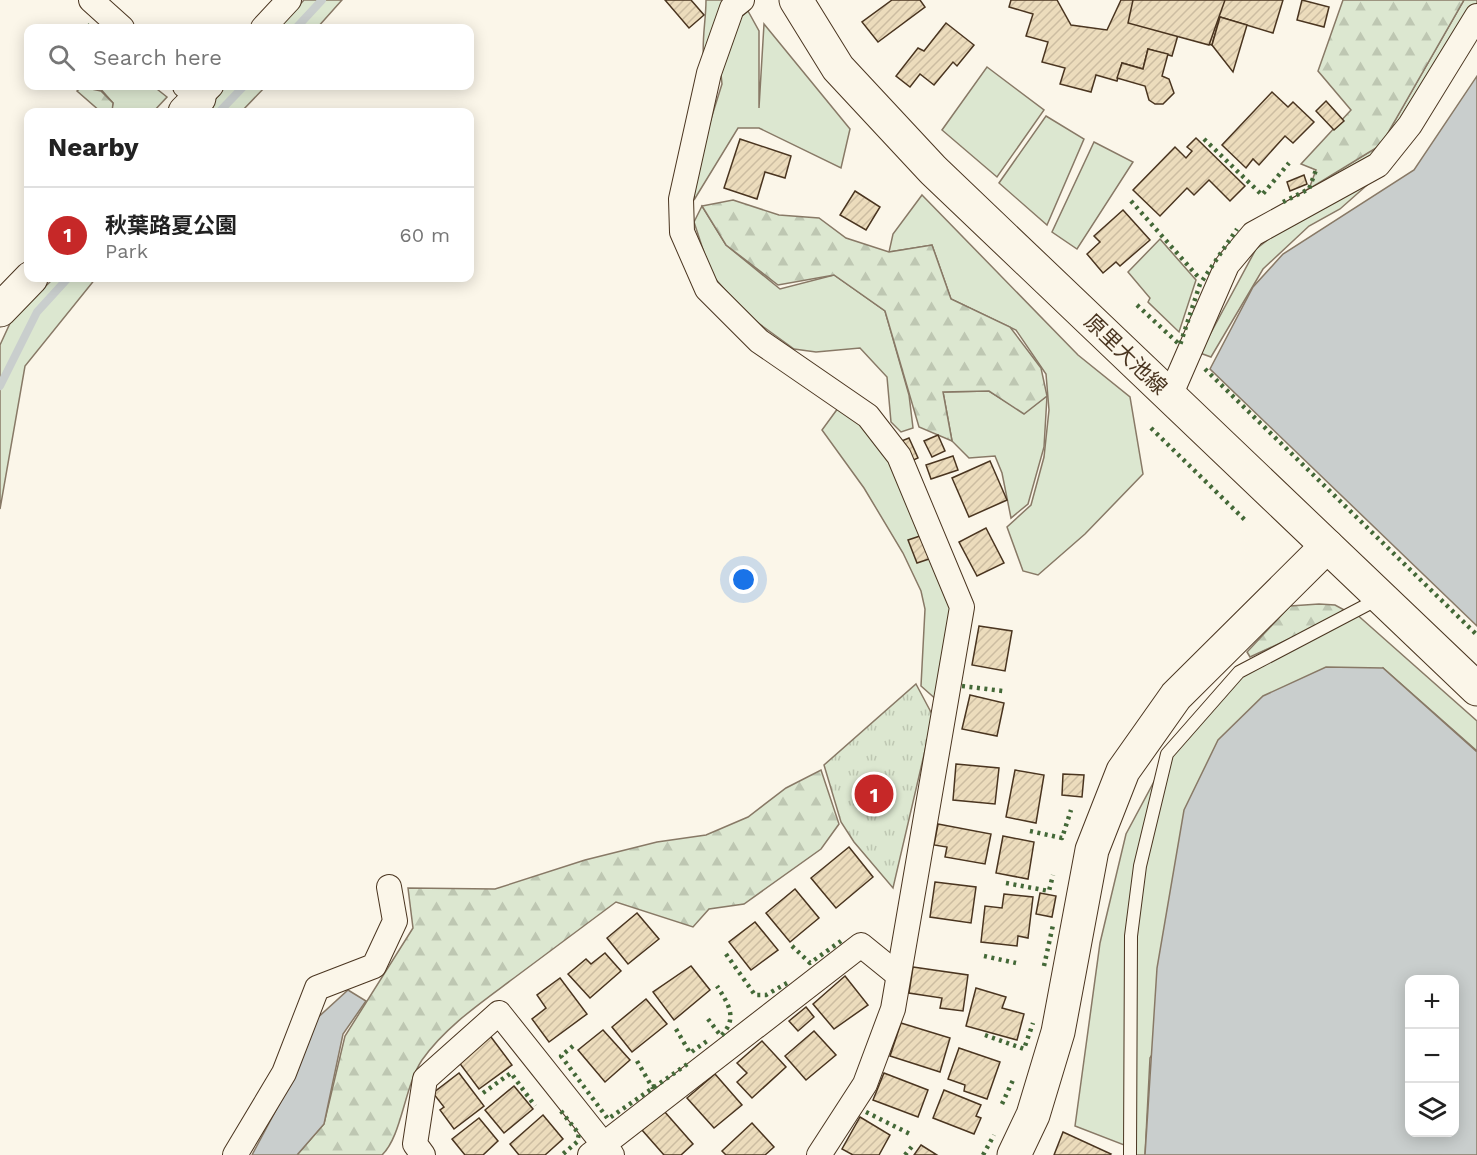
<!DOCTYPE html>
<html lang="en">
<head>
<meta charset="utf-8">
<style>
  :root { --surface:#fff; --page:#f6f6f6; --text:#222; --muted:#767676; --line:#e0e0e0; --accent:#c62828 }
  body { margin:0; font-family:"Work Sans","Noto Sans JP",sans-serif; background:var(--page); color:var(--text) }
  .controls { position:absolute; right:18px; bottom:18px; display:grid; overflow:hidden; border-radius:12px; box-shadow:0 3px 15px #0003 }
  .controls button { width:54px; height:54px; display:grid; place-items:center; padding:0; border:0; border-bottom:2px solid var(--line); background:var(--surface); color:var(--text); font:30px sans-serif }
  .you { position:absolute; left:744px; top:580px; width:21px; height:21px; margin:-15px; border:4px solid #fff; border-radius:50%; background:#1a73e8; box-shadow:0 0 0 9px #1a73e833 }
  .badge { display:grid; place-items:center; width:39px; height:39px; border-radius:50%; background:var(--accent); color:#fff; font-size:20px; font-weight:700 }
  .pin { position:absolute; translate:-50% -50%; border:3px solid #fff; box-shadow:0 2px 6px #0006 }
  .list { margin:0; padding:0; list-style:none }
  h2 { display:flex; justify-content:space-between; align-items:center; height:78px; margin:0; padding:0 24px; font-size:26px }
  h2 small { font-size:20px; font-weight:400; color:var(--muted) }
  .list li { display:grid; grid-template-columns:39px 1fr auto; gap:18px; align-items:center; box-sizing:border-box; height:96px; padding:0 24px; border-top:2px solid var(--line) }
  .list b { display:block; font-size:22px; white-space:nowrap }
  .list p { margin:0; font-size:20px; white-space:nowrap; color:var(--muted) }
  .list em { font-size:20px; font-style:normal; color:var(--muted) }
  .icon { flex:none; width:33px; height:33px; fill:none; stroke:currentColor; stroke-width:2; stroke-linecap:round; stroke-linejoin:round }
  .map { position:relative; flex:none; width:1477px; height:1155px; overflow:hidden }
  .search { position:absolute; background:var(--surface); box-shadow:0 3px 15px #0003; left:24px; top:24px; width:450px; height:66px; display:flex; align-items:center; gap:15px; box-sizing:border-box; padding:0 21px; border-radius:12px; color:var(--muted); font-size:22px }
  .panel { position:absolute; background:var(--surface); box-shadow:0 3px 15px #0003; left:24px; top:108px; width:450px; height:174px; border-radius:12px }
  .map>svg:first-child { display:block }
  .green { fill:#dce7d0; stroke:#887966; stroke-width:1.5 }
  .forest { fill:url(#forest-firs); stroke:#887966; stroke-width:1.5 }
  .park { fill:url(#park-tufts); stroke:#887966; stroke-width:1.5 }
  .water { fill:#c9cecd; stroke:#887966; stroke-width:1.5; fill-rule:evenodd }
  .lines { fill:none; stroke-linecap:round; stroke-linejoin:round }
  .stream { stroke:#c9cecd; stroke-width:8 }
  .building { fill:url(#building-hatch); stroke:#4a3520; stroke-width:1.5 }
  .lane-casing { stroke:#4a3520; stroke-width:14 }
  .street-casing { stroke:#4a3520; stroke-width:26 }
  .secondary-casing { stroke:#4a3520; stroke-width:35 }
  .lane { stroke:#fbf6e9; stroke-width:12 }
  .street { stroke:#fbf6e9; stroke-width:24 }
  .secondary { stroke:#fbf6e9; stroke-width:33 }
  .hedge { stroke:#436837; stroke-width:4.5; stroke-dasharray:3 4.5; stroke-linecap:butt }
  .labels { text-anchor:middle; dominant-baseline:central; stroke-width:4.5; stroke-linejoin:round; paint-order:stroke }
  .street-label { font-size:21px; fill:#4a3520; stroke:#fbf6e9 }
</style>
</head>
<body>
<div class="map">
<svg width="1477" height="1155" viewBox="0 0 1477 1155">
  <defs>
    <pattern id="forest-firs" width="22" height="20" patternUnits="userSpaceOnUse" patternTransform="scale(1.5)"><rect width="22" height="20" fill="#dce7d0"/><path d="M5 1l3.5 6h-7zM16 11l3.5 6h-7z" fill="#bec7b2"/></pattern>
    <pattern id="park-tufts" width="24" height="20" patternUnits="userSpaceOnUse" patternTransform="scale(1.5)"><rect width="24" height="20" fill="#dce7d0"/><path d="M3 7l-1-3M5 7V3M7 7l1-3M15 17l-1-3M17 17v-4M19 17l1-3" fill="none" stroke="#bec7b2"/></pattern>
    <pattern id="building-hatch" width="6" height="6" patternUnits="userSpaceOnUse" patternTransform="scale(1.5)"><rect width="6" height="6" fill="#ecdcbc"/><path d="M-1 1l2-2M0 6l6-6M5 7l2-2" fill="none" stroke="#ccbda1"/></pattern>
  </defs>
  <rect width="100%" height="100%" fill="#fbf6e9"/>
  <g class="green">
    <polygon points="304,0 342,0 317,28 278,28"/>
    <path d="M706,0H728L704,64C701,42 706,22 706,0Z"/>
    <polygon points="1464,0 1477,0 1477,33 1392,163 1340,209 1309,226 1263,269 1211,357 1200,353 1256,249 1293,220 1283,204 1381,145"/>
    <polygon points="748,11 759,31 759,108 764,24 850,129 841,168 759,128 738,128 694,200 696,167 722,84 721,74 735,22"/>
    <polygon points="987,67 1044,110 997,177 942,130"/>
    <polygon points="98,86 153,86 167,97 153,112 111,112 113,103"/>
    <polygon points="226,86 266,86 241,112 202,112"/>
    <polygon points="1046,116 1084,139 1047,225 999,183"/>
    <polygon points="1094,142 1133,162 1077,249 1052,232"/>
    <polygon points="922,195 1078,355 1130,397 1143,474 1085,534 1038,575 1023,571 1007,527 1031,505 1044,457 1049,410 1046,374 1016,330 951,299 932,245 889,252 893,234"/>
    <polygon points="702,206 726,245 780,289 834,275 885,311 909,395 913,428 901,432 891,422 887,377 860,348 816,352 794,349 747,315 711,274 694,222"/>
    <polygon points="1160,239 1196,280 1179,332 1148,302 1150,298 1128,272"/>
    <polygon points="54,278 96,278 25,366 0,509 0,345 12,319"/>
    <polygon points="989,391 1024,413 1047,396 1044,447 1028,504 1011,518 1002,473 995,456 969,458 952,441 943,392"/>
    <polygon points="841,404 895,458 955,606 938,701 921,686 925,609 921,591 903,553 864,488 822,430"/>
    <polygon points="1354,612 1477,721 1477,751 1383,668 1150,1058 1145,1155 1132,1155 1127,1146 1075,1126 1100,943 1126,834 1165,761 1235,676"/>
  </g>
  <g class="forest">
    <polygon points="1343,0 1464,0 1381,145 1309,189 1316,170 1301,164 1351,110 1318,71"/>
    <polygon points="82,87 101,91 113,103 112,112 101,112 77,91"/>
    <polygon points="733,200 779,215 819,218 846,238 889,252 932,245 951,299 1010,327 1041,368 1047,396 1024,414 989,391 943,392 952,441 919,427 885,311 834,275 778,285 726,245 702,206"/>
    <polygon points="1319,604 1335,605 1348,612 1250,657 1247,652 1290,606"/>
    <path d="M821,770L839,824L821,849L744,904L709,909L693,927L616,902C582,927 548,953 514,978C482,1002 445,1027 422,1060C404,1087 402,1136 382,1155H297L324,1124L345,1036L413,928L408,888L495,889L585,860L657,842L706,835L748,817L786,788Z"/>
  </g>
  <polygon class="park" points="916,684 933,716 893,888 854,842 841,822 824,765"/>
  <g class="water">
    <polygon points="1477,76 1477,626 1210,369 1253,287 1283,254 1414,170"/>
    <path d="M1326,667L1383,668L1477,752V1155H1145L1157,968L1184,810L1218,740L1263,696ZM1410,980H1454V1132H1410Z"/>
    <polygon points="348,990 366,1001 343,1034 324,1124 297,1155 252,1155 291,1082 314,1021"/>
  </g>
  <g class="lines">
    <g class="stream">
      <polyline points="296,28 322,0"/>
      <polyline points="219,112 244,86"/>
      <polyline points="0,386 37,312 68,278"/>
    </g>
  </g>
  <g class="building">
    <polygon points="665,0 691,0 704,15 689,28"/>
    <polygon points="892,0 920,0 925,7 878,42 862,22"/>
    <polygon points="1011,0 1057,0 1071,25 1107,30 1121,0 1283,0 1273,33 1220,17 1212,45 1178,35 1172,56 1148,49 1143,69 1122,63 1117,81 1096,75 1091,92 1060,84 1065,68 1042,62 1048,42 1026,36 1033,14 1009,7"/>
    <polygon points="1133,0 1225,0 1209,45 1128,23"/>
    <polygon points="1302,0 1329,7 1324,27 1297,20"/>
    <polygon points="1220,17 1247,25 1233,72 1212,45"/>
    <polygon points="946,23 974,45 957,66 953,62 934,85 920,74 910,87 896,76 918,48 924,51"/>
    <polygon points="1148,49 1168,54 1162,76 1169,79 1174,93 1163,104 1155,104 1149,100 1145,86 1117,78 1122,63 1143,69"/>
    <polygon points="1272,92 1288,107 1293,102 1314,122 1293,143 1285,136 1259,165 1253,159 1246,168 1222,145"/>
    <polygon points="1326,101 1344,121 1334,130 1316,111"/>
    <polygon points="1196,138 1245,186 1230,201 1209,180 1194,195 1187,188 1160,216 1133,190 1175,147 1186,158 1192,151 1187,147"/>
    <polygon points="740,139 791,156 785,178 765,172 757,199 724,188"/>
    <polygon points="1304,175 1307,184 1290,191 1287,182"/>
    <polygon points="855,191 880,207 866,230 840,215"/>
    <polygon points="1123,210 1150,240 1120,266 1116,262 1103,273 1087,254 1100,242 1094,236"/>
    <polygon points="938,435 945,451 932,457 924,441"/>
    <polygon points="909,438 918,458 907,463 894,444"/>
    <polygon points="953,456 958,470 931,479 926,465"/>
    <polygon points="990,461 1007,500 969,517 952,478"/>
    <polygon points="986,528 1004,563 977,576 959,542"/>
    <polygon points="923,535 932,558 917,563 908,540"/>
    <polygon points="979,626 1012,631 1005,671 972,665"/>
    <polygon points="970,695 1004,703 997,736 962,729"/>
    <polygon points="956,764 999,768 995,804 953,800"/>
    <polygon points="1015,770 1044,775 1036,823 1006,817"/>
    <polygon points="1063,774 1084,775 1082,797 1062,795"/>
    <polygon points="938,824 991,834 985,864 945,857 947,847 934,845"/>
    <polygon points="1003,836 1034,842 1028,879 996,873"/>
    <polygon points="849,847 873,877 836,908 811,878"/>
    <polygon points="935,882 976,887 971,923 930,917"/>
    <polygon points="795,889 819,918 790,942 766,913"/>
    <polygon points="1040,893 1056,896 1052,917 1036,914"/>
    <polygon points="1004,894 1033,897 1028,938 1018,936 1017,946 981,942 985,906 1002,908"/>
    <polygon points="637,913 659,939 628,964 607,938"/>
    <polygon points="755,922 778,950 751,970 729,942"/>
    <polygon points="605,953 621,971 590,998 568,974 586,959 591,964"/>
    <polygon points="691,966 710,990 674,1020 653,992"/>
    <polygon points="913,967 968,975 963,1011 940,1008 942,998 909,993"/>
    <polygon points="845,976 868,1005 834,1029 813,1004"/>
    <polygon points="560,978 587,1014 549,1042 532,1019 546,1008 537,995"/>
    <polygon points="976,988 1006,997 1002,1008 1024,1014 1017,1040 966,1026"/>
    <polygon points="646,999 667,1024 632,1052 612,1027"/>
    <polygon points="806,1007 814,1017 798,1031 789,1021"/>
    <polygon points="901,1023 950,1038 940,1072 890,1056"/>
    <polygon points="603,1030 630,1060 605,1082 578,1050"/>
    <polygon points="814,1031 836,1055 806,1080 785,1056"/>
    <polygon points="488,1033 512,1065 479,1089 455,1057"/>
    <polygon points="762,1041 786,1067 752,1098 737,1082 747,1073 737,1063"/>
    <polygon points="959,1048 1000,1062 987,1099 964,1091 965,1085 948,1079"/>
    <polygon points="459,1073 484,1106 454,1129 440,1110 444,1107 433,1093"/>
    <polygon points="884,1073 928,1090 918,1117 873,1100"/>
    <polygon points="715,1074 742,1105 714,1128 687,1098"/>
    <polygon points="514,1086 533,1109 504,1133 485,1110"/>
    <polygon points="944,1090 981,1105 976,1116 981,1118 974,1134 933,1118"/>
    <polygon points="664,1111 693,1144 681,1155 664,1155 642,1130"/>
    <polygon points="543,1115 563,1139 545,1155 519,1155 510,1144"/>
    <polygon points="860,1117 890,1135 879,1155 853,1155 842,1149"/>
    <polygon points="479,1118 498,1141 483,1155 465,1155 452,1139"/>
    <polygon points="752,1123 774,1147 765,1155 726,1155 722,1151"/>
    <polygon points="1063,1132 1111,1154 1110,1155 1054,1155"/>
    <polygon points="921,1145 937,1155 914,1155"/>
  </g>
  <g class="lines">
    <defs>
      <polyline id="lane" points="1130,1155 1131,936 1140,866 1167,754 1239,672 1380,598"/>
      <g id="street">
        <polyline points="91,0 122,28"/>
        <polyline points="742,0 732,8 709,73 681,199 682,232 707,289 759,341 868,416 899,456 962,607 893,1009 865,1084 819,1155"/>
        <polyline points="263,28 289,0"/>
        <polyline points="185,86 199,98 211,86"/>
        <polyline points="1170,396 1227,265 1253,234 1378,165 1410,125 1477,16"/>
        <polyline points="235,1155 284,1073 317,988 374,966 395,921 389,887"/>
        <polyline points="423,1155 415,1144 425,1079 499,1013 612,1155"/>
        <polyline points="590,1155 861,945 898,975"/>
      </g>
      <g id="secondary">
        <polyline points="796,0 838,68 933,170 1477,689"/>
        <polyline points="185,112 199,98"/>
        <polyline points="0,310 31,278"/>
        <polyline points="1014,1155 1033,1115 1058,1032 1092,850 1123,771 1176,696 1327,546"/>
      </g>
    </defs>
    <use href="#lane" class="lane-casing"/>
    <use href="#street" class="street-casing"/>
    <use href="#secondary" class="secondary-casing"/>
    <use href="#lane" class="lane"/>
    <use href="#street" class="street"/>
    <use href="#secondary" class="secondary"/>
    <g class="hedge">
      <polyline points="87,25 91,28"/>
      <polyline points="1204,139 1262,195 1289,163"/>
      <polyline points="1131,201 1200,279"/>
      <polyline points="1283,202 1309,189 1316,170"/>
      <polyline points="1137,305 1180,345 1200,284 1237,229"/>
      <polyline points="1205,369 1477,635"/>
      <polyline points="1151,428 1246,521"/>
      <polyline points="962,686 1003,691"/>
      <polyline points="1030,831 1062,838 1071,810"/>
      <polyline points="1006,883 1049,891 1053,875"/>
      <polyline points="792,946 810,963 841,941"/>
      <polyline points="726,954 755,995 766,995 787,983"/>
      <polyline points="984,956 1016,963"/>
      <polyline points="1044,966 1053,925"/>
      <path d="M708,1019L721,1036C738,1018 729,1005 717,986"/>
      <polyline points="676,1029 690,1053 710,1039"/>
      <polyline points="985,1035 1024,1049 1033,1023"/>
      <polyline points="573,1046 561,1056 608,1119 689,1063"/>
      <polyline points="637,1061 652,1087 655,1086"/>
      <polyline points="483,1093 511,1073 535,1106"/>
      <polyline points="1002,1104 1013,1080"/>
      <polyline points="561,1111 579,1134 577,1142 563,1154"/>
      <polyline points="866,1112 912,1135"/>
      <polyline points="905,1155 914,1144"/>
      <polyline points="983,1155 994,1135"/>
    </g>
  </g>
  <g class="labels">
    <g class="street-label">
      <text transform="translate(1126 354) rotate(44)">原里大池線</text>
    </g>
  </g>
</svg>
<div class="controls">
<button>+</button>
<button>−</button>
<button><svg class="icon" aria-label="layers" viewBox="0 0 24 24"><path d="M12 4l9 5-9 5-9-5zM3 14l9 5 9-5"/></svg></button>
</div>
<div class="you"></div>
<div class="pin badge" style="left:874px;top:794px">1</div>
<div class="search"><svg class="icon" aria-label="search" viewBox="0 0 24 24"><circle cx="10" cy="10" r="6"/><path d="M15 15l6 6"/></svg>Search here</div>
<section class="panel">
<h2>Nearby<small></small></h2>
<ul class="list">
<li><span class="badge">1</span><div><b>秋葉路夏公園</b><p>Park</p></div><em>60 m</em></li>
</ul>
</section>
</div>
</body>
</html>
